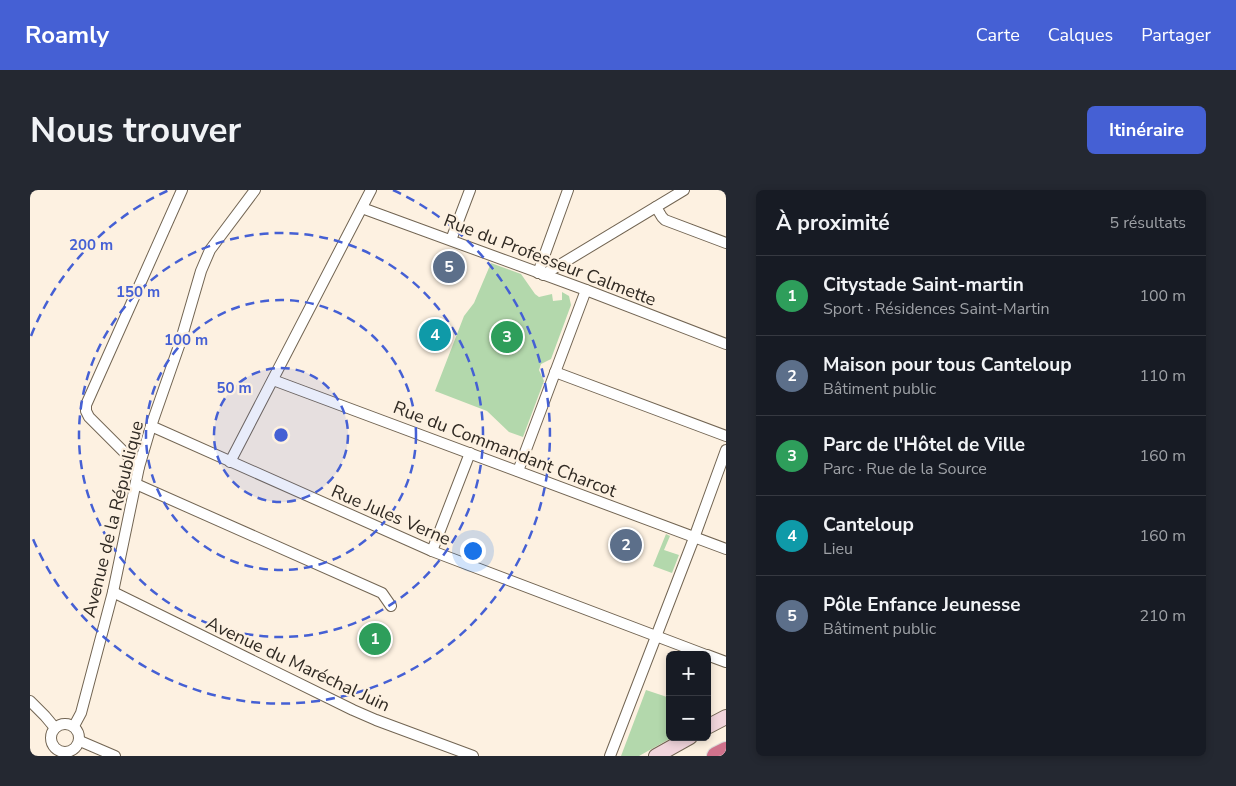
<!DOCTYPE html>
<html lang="fr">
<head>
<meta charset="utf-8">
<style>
  :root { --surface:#171b24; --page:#242831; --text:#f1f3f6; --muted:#9ea1a6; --line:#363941; --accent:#4560d4 }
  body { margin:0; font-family:"Nunito Sans",sans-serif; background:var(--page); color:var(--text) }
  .controls { position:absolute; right:15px; bottom:15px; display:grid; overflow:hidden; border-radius:8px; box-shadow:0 2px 8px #0003 }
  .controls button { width:45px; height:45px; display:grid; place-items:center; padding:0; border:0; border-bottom:1px solid var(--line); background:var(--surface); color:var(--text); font:25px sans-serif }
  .you { position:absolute; left:442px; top:360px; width:18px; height:18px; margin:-12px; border:4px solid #fff; border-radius:50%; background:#1a73e8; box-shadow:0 0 0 8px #1a73e833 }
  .badge { display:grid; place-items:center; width:32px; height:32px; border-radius:50%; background:var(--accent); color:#fff; font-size:16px; font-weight:700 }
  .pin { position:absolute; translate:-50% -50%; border:2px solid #fff; box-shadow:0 1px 5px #0006 }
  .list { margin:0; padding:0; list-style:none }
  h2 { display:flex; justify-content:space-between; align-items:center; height:65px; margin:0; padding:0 20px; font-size:21px }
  h2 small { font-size:16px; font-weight:400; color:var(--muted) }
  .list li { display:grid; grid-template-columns:32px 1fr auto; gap:15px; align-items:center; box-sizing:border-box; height:80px; padding:0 20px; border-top:1px solid var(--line) }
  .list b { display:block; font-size:19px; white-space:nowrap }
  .list p { margin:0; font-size:16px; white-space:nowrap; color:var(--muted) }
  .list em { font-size:16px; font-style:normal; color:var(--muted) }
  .map { position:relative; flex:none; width:696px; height:566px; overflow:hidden; border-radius:8px }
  header { display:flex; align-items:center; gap:30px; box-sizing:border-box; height:70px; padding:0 25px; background:var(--accent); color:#fff }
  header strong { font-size:24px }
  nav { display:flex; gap:28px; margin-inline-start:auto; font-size:18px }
  .intro { display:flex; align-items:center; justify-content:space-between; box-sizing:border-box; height:120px; padding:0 30px }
  h1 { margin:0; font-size:35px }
  .button { padding:12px 22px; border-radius:8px; background:var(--accent); color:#fff; font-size:18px; font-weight:700 }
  main { display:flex; gap:30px; padding:0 30px }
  aside { flex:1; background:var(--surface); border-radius:8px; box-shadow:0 2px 8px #0003 }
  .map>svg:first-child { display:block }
  .green { fill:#b3d8ac }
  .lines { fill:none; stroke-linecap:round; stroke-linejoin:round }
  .street-casing { stroke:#726553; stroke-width:12 }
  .secondary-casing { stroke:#726553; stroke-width:16 }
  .highway-casing { stroke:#dad9d7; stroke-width:20 }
  .street { stroke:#fff; stroke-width:10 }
  .secondary { stroke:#f1d5dc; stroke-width:14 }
  .highway { stroke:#d0728c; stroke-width:18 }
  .ring { fill:none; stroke:#4560d4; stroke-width:2.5; stroke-dasharray:9 6 }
  .labels { text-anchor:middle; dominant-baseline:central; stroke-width:4.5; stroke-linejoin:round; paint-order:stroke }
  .street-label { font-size:18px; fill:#302a23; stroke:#fdf1e1 }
  .centre { fill:#4560d4; stroke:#fdf1e1; stroke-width:2.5 }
  .ring-label { font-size:15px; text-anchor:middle; font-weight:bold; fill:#4560d4; stroke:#fdf1e1; stroke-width:4.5; stroke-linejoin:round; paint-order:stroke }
</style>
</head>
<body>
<header>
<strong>Roamly</strong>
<nav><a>Carte</a><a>Calques</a><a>Partager</a></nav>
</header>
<div class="intro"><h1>Nous trouver</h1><a class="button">Itinéraire</a></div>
<main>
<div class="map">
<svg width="696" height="566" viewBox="0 0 696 566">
  <rect width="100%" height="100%" fill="#fdf1e1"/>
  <g class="green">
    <polygon points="461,73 491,84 505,104 509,107 522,104 523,111 532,110 532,102 539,106 541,115 521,169 511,174 509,180 514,191 493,247 479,242 457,221 405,201 434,126 444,113"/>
    <polygon points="636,344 640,346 634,360 649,365 642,383 623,376"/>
    <polygon points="343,435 345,435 356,440 357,443 348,463 345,464 335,460 333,456"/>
    <polygon points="616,500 640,508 640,547 643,547 609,566 591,566"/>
  </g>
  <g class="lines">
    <defs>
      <g id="street">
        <polyline points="626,17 632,27 635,30 696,53"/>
        <polyline points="332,18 556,100 696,154"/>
        <polyline points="421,50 440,0"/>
        <polyline points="508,83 538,0"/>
        <polyline points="513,85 654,0"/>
        <polyline points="525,182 696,246"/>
        <polyline points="243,190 696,359"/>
        <polyline points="121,236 402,361 676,465"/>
        <polyline points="200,272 341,0"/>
        <polyline points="109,277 59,227 56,221 56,215 152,0"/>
        <polyline points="488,281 556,100"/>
        <polyline points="106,294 352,403 361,416"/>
        <polyline points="402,361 440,263"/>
        <polyline points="83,402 323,520 346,530 443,566"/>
        <polyline points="677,465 696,472"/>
        <polyline points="0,511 15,526 25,538"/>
        <circle cx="35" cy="548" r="14"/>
        <polyline points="44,536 51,523 83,402 109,277 121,236 150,153 171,81 180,60 225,0"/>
        <polyline points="50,551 85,566"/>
        <polyline points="580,566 664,348 696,260"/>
      </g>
      <g id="secondary">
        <polyline points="677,537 696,527"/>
        <polyline points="626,566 660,547"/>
      </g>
      <polyline id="highway" points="686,566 696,561"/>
    </defs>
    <use href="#street" class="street-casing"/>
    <use href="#secondary" class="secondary-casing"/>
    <use href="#highway" class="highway-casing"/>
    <use href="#street" class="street"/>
    <use href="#secondary" class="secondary"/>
    <use href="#highway" class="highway"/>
  </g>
  <circle cx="251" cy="245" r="67" fill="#4560d4" fill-opacity=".12"/>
  <g class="ring">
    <circle cx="251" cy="245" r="67"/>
    <circle cx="251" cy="245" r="135"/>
    <circle cx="251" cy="245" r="202"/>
    <path d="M1 146A269 269 0 0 1 139 0M363 0A269 269 0 1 1 1 344"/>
  </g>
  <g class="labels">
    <g class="street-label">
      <text transform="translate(520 70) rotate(21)">Rue du Professeur Calmette</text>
      <text transform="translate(475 259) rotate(21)">Rue du Commandant Charcot</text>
      <text transform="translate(361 325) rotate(23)">Rue Jules Verne</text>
      <text transform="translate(83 329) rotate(-76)">Avenue de la République</text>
      <text transform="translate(268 474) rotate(25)">Avenue du Maréchal Juin</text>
    </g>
  </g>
  <circle cx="251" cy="245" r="8" class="centre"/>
  <g class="ring-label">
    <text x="61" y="60">200 m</text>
    <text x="108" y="107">150 m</text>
    <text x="156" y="155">100 m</text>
    <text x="204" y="203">50 m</text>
  </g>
</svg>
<div class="controls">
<button>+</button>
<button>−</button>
</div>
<div class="you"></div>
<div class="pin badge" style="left:345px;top:449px;background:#2e9e5b">1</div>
<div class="pin badge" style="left:596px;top:355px;background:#5c6f8a">2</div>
<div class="pin badge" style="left:477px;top:147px;background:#2e9e5b">3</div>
<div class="pin badge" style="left:405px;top:145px;background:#0f9aa8">4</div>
<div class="pin badge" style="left:419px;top:77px;background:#5c6f8a">5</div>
</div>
<aside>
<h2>À proximité<small>5 résultats</small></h2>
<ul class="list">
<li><span class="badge" style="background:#2e9e5b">1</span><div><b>Citystade Saint-martin</b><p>Sport · Résidences Saint-Martin</p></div><em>100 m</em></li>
<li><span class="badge" style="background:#5c6f8a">2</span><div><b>Maison pour tous Canteloup</b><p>Bâtiment public</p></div><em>110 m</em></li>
<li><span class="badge" style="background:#2e9e5b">3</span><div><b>Parc de l'Hôtel de Ville</b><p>Parc · Rue de la Source</p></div><em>160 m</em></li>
<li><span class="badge" style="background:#0f9aa8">4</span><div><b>Canteloup</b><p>Lieu</p></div><em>160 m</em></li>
<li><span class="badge" style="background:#5c6f8a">5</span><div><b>Pôle Enfance Jeunesse</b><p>Bâtiment public</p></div><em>210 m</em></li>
</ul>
</aside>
</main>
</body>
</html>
